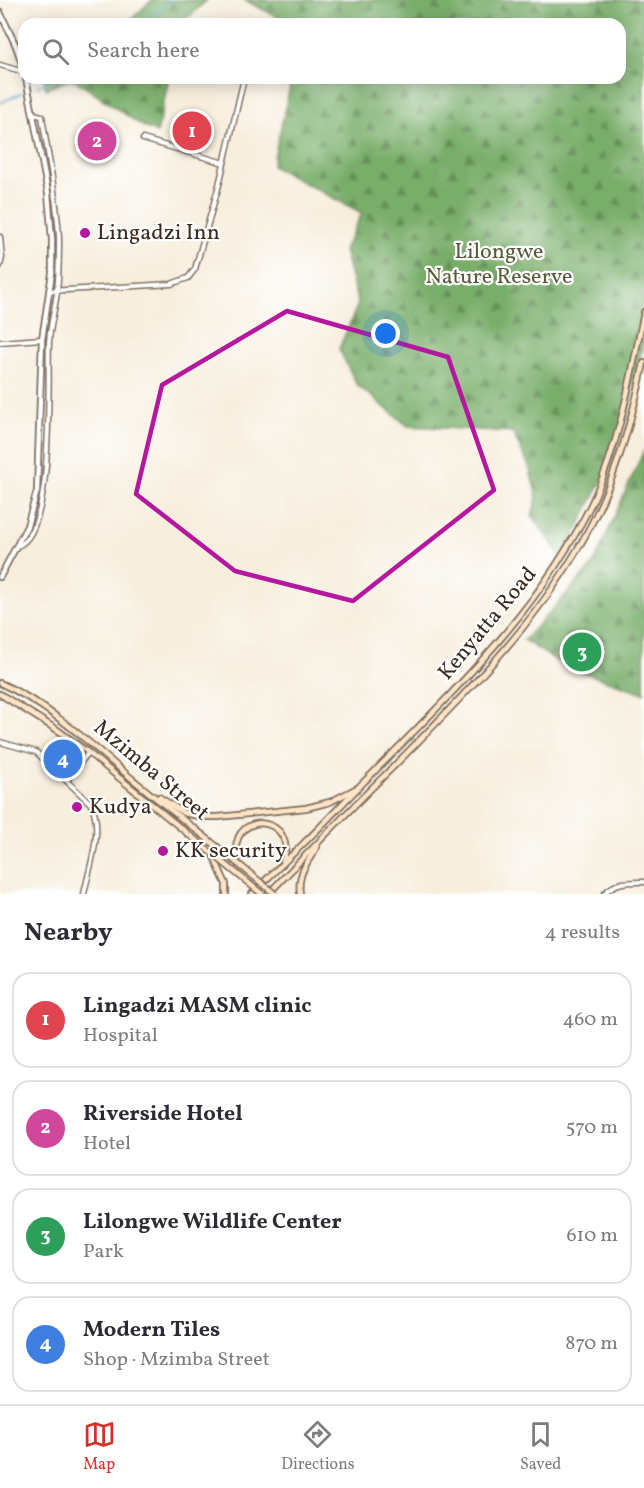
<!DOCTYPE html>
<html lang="en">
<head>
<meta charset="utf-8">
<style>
  :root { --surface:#fff; --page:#f7f7f7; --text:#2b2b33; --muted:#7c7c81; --line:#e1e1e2; --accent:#d93025 }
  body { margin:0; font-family:Vollkorn,serif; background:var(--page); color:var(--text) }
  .you { position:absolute; left:386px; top:334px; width:21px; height:21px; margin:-15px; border:4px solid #fff; border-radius:50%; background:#1a73e8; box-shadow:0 0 0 9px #1a73e833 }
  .badge { display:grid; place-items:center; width:39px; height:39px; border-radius:50%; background:var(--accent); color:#fff; font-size:20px; font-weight:700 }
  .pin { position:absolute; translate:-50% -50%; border:3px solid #fff; box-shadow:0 2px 6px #0006 }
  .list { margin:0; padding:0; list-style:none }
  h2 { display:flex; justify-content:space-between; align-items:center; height:78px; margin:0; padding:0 24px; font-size:26px }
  h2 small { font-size:20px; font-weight:400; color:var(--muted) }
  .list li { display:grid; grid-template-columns:39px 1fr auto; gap:18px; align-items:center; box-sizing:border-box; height:96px; margin:0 12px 12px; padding:0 12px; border:2px solid var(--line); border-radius:18px }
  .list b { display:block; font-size:22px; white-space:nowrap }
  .list p { margin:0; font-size:20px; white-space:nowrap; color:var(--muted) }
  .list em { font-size:20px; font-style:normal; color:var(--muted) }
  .icon { flex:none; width:33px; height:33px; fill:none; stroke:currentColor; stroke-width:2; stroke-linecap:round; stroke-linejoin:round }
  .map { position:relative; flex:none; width:644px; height:894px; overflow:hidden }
  .search { position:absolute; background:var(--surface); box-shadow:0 3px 15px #0003; left:18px; right:18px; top:18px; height:66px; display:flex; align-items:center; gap:15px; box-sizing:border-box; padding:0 21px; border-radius:18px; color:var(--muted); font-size:22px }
  .sheet { height:510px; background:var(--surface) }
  nav { display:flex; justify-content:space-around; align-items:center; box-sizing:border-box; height:84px; border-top:2px solid var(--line); background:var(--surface); font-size:16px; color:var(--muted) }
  nav a { display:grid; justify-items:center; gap:3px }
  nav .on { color:var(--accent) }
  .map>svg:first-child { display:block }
  .forest { fill:url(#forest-firs); stroke:#5a6c44; stroke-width:1.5 }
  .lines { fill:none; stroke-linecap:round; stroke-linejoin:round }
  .stream { stroke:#51a6cd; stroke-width:1.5 }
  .minor-casing { stroke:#7d6f61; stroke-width:7 }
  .tertiary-casing { stroke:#7d6f61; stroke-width:8 }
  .secondary-casing { stroke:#7d6f61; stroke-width:8 }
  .minor { stroke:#fff; stroke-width:4 }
  .tertiary { stroke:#fff; stroke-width:4.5 }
  .secondary { stroke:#ffe4c6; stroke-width:4.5 }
  .secondary-bridge-casing { stroke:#7d6f61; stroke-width:8; stroke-linecap:butt }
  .secondary-bridge { stroke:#ffe4c6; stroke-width:4.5 }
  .marked { fill:none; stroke:#b5179e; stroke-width:4.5; stroke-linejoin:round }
  .poi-dot { fill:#b5179e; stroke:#fff; stroke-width:2 }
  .labels { text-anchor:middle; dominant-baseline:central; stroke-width:4.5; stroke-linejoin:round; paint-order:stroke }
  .poi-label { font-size:22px; fill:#3b2a1e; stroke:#fff; text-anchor:start }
  .park-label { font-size:22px; fill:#575a3a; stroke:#fff }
  .street-label { font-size:22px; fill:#3b2a1e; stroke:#fff }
</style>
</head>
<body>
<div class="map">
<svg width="644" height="894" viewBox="0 0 644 894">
  <defs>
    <pattern id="forest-firs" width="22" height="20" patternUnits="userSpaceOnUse" patternTransform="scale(1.5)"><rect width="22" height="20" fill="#79ae6b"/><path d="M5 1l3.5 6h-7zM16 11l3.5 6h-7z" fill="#648e57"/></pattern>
  </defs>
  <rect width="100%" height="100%" fill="#fff"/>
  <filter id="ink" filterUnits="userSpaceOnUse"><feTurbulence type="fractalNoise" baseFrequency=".0167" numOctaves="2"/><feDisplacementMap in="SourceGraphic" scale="12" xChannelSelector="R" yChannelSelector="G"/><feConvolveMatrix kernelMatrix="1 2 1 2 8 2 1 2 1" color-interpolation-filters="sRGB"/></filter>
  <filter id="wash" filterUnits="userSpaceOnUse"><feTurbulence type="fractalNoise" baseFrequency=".008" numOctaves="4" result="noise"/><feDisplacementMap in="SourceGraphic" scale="24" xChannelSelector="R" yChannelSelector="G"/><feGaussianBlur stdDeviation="1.35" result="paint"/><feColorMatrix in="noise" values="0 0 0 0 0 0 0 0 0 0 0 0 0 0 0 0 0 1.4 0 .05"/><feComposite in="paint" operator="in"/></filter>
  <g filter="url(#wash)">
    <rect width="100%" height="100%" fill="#f7eedd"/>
    <g class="forest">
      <polygon points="152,0 207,0 190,16 176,24 126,24"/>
      <polygon points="244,0 644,0 644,339 627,414 609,466 563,559 532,516 537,498 529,466 512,432 408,426 357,385 339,349 358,304 344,250 362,213 272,166 292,78 620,78 620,24 284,24 274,15"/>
      <polygon points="44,78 169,78 157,133 141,125 73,79 46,89"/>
      <polygon points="644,450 644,693 566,667 524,640 593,565"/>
    </g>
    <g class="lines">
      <g class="stream">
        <polyline points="144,24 167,3 174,0"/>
        <polyline points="37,87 54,78"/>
        <polyline points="0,103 24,92"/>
      </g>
    </g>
  </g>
  <g filter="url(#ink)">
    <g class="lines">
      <defs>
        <g id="minor">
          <polyline points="0,65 24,72"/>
          <polyline points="143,139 224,163"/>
          <polyline points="0,237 2,258 0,266"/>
          <polyline points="49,291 171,284 188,278 195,269 219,185 244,78"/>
          <polyline points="0,342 42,339"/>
          <path d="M17,546C56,535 47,378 49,342C50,325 55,309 57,292C59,274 59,256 59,238C57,196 48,157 42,116L34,114"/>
          <path d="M0,742L36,752L90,803C105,826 89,868 84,894"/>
          <polyline points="67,780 88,753"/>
          <path d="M604,894C616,881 627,882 644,882"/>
        </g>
        <g id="tertiary">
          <polyline points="0,12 16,46 24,70"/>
          <polyline points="0,577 27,526 37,491 42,339 52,273 52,240 48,193 26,78"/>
        </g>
        <g id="secondary">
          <path d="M0,683C47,704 85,739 124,772C150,794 177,815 204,836"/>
          <polyline points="0,694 59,731 85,750 198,842"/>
          <polyline points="159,797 184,813 202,817 218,817 306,808 330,802 357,788"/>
          <polyline points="213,855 226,884 226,894"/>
          <path d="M238,864C225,819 275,812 284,840C287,847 285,856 283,863"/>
          <path d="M252,894C269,876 287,860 304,843C327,821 348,797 371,775C455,690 544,606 595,496C621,438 631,374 644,312"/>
          <path d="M268,894C309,852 350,809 392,768C458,701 529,632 577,550C612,492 630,428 644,363"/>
          <path d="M300,894C297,874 307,863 317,847"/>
        </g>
      </defs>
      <use href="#minor" class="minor-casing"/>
      <use href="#tertiary" class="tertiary-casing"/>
      <use href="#secondary" class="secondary-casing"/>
      <use href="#minor" class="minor"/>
      <use href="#tertiary" class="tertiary"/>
      <use href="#secondary" class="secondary"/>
      <defs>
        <g id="secondary-bridge">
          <polyline points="204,836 275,894"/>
          <polyline points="198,842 262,894"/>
        </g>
      </defs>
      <use href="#secondary-bridge" class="secondary-bridge-casing"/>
      <use href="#secondary-bridge" class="secondary-bridge"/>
    </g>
  </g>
  <path class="marked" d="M287,311L448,357L494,490L353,601L235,571L136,494L162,385Z"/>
  <g class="poi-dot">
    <circle cx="85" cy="233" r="6"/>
    <circle cx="77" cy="807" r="6"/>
    <circle cx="163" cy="851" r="6"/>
  </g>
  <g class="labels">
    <g class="poi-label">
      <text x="97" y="233">Lingadzi Inn</text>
      <text x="89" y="807">Kudya</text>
      <text x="175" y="851">KK security</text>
    </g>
    <g class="park-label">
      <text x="499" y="252">Lilongwe<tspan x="499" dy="25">Nature Reserve</tspan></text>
    </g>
    <g class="street-label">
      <text transform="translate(488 624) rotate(-50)">Kenyatta Road</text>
      <text transform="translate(151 771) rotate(40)">Mzimba Street</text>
    </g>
  </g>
</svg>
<div class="you"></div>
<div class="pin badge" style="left:192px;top:131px;background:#e0444e">1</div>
<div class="pin badge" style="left:97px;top:141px;background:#d1479c">2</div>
<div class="pin badge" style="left:582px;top:652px;background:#2e9e5b">3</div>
<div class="pin badge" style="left:63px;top:759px;background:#3f7fe0">4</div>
<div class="search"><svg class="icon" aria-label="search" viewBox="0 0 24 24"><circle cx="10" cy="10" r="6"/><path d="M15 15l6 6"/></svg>Search here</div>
</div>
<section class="sheet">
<h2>Nearby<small>4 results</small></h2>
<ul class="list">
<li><span class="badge" style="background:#e0444e">1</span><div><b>Lingadzi MASM clinic</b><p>Hospital</p></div><em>460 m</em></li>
<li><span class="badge" style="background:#d1479c">2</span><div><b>Riverside Hotel</b><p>Hotel</p></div><em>570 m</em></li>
<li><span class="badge" style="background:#2e9e5b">3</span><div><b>Lilongwe Wildlife Center</b><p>Park</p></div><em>610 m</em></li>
<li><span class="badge" style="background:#3f7fe0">4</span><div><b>Modern Tiles</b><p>Shop · Mzimba Street</p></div><em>870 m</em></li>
</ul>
</section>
<nav>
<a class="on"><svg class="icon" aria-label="map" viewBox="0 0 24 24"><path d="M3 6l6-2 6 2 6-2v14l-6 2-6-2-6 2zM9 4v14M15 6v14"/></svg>Map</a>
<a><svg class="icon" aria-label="directions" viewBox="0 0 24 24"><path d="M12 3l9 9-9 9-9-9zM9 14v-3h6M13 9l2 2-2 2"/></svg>Directions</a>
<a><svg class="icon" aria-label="saved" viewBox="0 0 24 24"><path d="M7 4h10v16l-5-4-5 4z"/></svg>Saved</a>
</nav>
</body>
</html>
